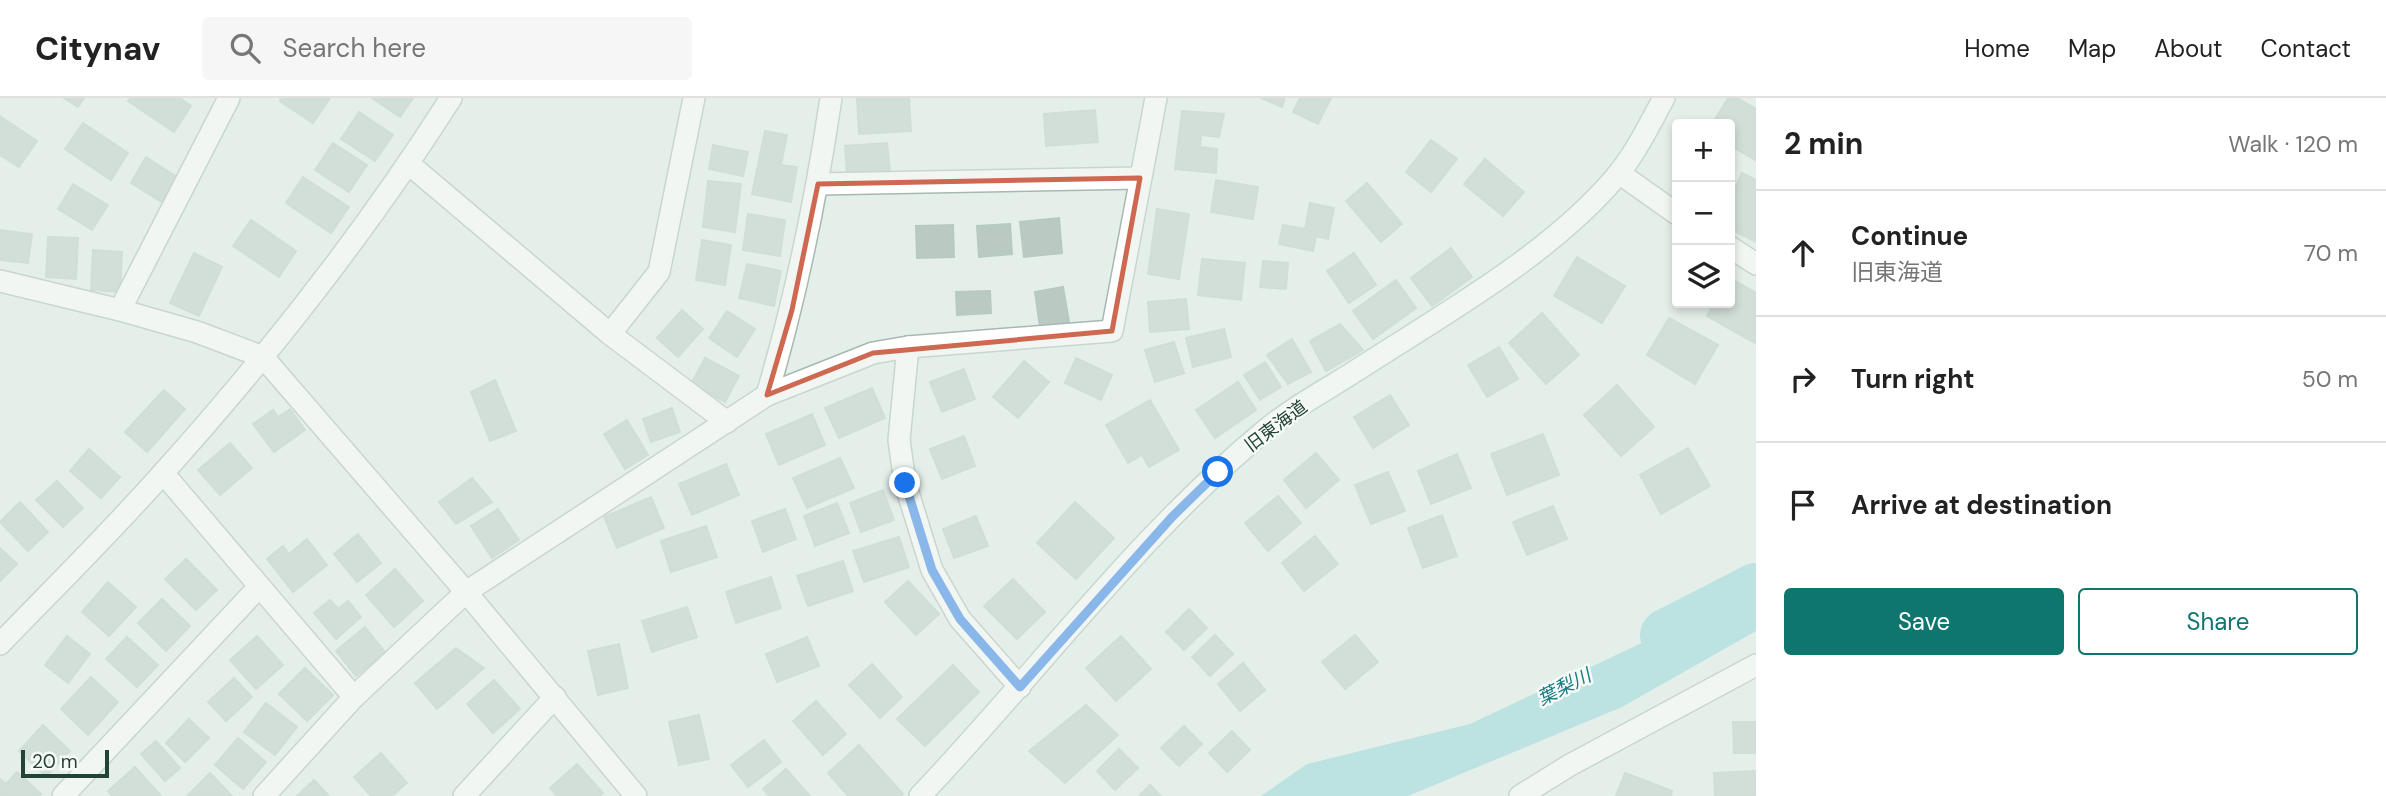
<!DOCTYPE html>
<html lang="en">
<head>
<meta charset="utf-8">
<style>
  :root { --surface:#fff; --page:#f6f6f6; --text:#222; --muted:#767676; --line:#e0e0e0; --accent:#0f766e }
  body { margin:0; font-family:"DM Sans","Noto Sans JP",sans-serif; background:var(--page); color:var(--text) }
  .controls { position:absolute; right:21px; top:21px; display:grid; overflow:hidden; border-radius:7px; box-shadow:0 4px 10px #0003 }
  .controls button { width:63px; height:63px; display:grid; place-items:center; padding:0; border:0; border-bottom:2px solid var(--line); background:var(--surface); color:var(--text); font:35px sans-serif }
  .scale { position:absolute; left:21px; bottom:18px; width:88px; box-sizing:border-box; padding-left:7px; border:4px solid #234337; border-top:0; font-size:19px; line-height:24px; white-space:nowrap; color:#234337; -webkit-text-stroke:5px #f7fbf8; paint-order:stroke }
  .stop { position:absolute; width:21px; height:21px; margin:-16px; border:5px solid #1a73e8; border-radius:50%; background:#fff }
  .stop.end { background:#1a73e8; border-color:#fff; box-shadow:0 2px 7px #0008 }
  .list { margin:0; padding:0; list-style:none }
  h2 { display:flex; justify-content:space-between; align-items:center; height:91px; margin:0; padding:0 28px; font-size:30px }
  h2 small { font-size:23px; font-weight:400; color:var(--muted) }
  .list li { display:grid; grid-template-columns:46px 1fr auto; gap:21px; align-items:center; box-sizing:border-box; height:126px; padding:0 28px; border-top:2px solid var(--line) }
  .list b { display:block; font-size:26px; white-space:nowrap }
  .list p { margin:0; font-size:23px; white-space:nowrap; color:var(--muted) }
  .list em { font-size:23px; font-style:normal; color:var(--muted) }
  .actions { display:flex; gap:14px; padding:21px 28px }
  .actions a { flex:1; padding:16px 0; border:2px solid var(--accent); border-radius:7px; text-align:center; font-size:24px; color:var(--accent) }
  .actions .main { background:var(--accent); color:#fff }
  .icon { flex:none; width:38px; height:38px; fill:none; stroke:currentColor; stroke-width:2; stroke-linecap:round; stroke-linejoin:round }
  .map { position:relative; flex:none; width:1756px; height:698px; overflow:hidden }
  header { display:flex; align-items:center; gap:42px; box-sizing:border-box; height:98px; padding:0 35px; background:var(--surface); border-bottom:2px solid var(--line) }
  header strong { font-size:33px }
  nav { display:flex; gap:38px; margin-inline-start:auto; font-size:24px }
  .search { width:490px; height:63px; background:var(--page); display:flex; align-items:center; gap:18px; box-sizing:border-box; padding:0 24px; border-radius:7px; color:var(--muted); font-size:26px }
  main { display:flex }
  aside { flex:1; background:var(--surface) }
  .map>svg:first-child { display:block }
  .water { fill:#8bd2d7 }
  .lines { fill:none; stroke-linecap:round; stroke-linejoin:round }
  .river { stroke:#8bd2d7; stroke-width:52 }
  .building { fill:#bacac3; stroke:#b7cac0; stroke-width:2 }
  .minor-casing { stroke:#a7b8b1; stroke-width:24 }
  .secondary-casing { stroke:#a3bcb1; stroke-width:24 }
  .minor { stroke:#fff; stroke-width:21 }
  .secondary { stroke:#fff; stroke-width:21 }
  .route { stroke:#1a73e8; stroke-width:9 }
  .marked { fill:none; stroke:#cf6851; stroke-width:5; stroke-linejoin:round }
  .labels { text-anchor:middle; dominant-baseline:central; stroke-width:5; stroke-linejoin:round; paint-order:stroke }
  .street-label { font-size:18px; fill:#234337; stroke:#f7fbf8 }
  .water-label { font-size:19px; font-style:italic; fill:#187c84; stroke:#f7fbf8 }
</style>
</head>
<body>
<header>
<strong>Citynav</strong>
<div class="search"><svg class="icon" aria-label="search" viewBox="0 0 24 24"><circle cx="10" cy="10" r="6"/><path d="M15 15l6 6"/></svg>Search here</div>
<nav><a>Home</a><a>Map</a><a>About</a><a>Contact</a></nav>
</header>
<main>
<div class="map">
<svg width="1756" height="698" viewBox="0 0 1756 698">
  <rect width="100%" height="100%" fill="#e5efea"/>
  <polygon class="water" points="1756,491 1756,533 1622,609 1408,698 1261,698 1307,666 1470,626"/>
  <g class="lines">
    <polyline class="river" points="1666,537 1756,491"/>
  </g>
  <g class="building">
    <polygon points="64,0 84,0 78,9"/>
    <polygon points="130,0 180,0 191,8 174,34 128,3"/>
    <polygon points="281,0 330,0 313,25 280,3"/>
    <polygon points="372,0 413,0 400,19"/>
    <polygon points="857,0 909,0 911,33 859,36"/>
    <polygon points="1261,0 1285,0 1282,9"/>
    <polygon points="1300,0 1331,0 1318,26 1293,14"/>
    <polygon points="1728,0 1737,0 1756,11 1755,62 1730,47 1730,26 1712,26"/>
    <polygon points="1095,12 1098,44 1046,48 1044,16"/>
    <polygon points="1182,13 1224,16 1219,39 1201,37 1200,49 1217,51 1216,75 1175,71"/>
    <polygon points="359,14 393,37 375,63 341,41"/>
    <polygon points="0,18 37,43 19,69 0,57"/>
    <polygon points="83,25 128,55 111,82 65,51"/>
    <polygon points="765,33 787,37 781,67 797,69 791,104 752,96"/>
    <polygon points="1431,42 1457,61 1431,94 1406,74"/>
    <polygon points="333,45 367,67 349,94 315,72"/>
    <polygon points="887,45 890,72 847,76 845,48"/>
    <polygon points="713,47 748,54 743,78 709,71"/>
    <polygon points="146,59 180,81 165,106 131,85"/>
    <polygon points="1485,61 1524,94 1503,118 1464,86"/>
    <polygon points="1742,75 1756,82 1756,144 1730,131 1730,101"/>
    <polygon points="303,79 349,109 331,135 286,105"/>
    <polygon points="1216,82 1258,89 1253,121 1211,114"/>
    <polygon points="708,83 741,86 735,134 703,129"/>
    <polygon points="1367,85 1402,126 1381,144 1346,103"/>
    <polygon points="73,86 108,107 92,132 58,111"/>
    <polygon points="1310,105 1334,110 1328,141 1316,138 1313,153 1279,146 1283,127 1305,131"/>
    <polygon points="1157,111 1189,116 1179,181 1148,176"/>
    <polygon points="748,116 785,122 780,158 743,152"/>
    <polygon points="1059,120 1062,155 1024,159 1020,124"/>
    <polygon points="251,122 296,153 279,179 233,148"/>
    <polygon points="1010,126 1012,156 979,159 977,128"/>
    <polygon points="953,127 954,159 917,160 916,128"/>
    <polygon points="0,132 32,136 28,165 0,162"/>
    <polygon points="48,139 78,140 76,181 46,179"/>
    <polygon points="702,142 731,147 725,187 696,182"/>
    <polygon points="1451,150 1472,179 1432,208 1411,180"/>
    <polygon points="93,152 122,154 120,194 91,192"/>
    <polygon points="194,155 222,169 199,218 170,205"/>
    <polygon points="1354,155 1376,187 1349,205 1327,173"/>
    <polygon points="1577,159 1625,188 1602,225 1554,198"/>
    <polygon points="1202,161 1245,165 1241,202 1198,197"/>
    <polygon points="1263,163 1288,165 1286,191 1260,189"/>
    <polygon points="747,166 781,173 774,208 739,200"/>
    <polygon points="1730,180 1756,195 1755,245 1707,218 1714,205 1730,205"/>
    <polygon points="1396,182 1416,210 1373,241 1353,213"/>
    <polygon points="1063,189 1069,224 1040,229 1035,194"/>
    <polygon points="990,193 991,215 957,217 956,194"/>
    <polygon points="1186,201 1189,231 1150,234 1148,204"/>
    <polygon points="682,212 703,231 678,259 657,240"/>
    <polygon points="727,213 755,231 737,259 709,240"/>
    <polygon points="1542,215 1579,257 1546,286 1509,245"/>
    <polygon points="1669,220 1718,247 1695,286 1647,257"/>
    <polygon points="1340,226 1363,252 1326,273 1310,243"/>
    <polygon points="1224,231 1231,259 1193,269 1186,240"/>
    <polygon points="1292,241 1311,274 1288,286 1267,257"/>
    <polygon points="1174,244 1184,275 1155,284 1145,252"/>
    <polygon points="1499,249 1518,281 1487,299 1468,267"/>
    <polygon points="705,260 739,278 725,304 691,286"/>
    <polygon points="1076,260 1112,277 1101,302 1065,285"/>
    <polygon points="1024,263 1049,284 1018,320 993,299"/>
    <polygon points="1265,264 1281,289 1260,302 1244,277"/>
    <polygon points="964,271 975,301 942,314 930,284"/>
    <polygon points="495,282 516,333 490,343 471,294"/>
    <polygon points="1238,284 1256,312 1215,340 1196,312"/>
    <polygon points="1617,287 1654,329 1621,358 1584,317"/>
    <polygon points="872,290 885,320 839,340 825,310"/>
    <polygon points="164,292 185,311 147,354 125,334"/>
    <polygon points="1390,297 1409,327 1373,350 1354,319"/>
    <polygon points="1150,302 1179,352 1149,369 1142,357 1128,365 1106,327"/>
    <polygon points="672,310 680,334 651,344 643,321"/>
    <polygon points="290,311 305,332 274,354 253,326 273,312 278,319"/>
    <polygon points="812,316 825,347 779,367 766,336"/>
    <polygon points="627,322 648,357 625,371 604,336"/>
    <polygon points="1543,336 1559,377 1507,397 1491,356"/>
    <polygon points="964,338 975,368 942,381 930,351"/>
    <polygon points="230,345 252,370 220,397 198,372"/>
    <polygon points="1688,350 1710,388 1661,416 1640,377"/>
    <polygon points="89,351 120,379 101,400 70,373"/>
    <polygon points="1316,355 1339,382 1306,410 1284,382"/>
    <polygon points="1457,356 1471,390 1431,406 1418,373"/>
    <polygon points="840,360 854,390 807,410 793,380"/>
    <polygon points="726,366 739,397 692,417 679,386"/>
    <polygon points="1388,374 1405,413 1371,426 1355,387"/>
    <polygon points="472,380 492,404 456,426 439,404"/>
    <polygon points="57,383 83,410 63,429 36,402"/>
    <polygon points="883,392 894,422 861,434 850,405"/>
    <polygon points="1278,398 1301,425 1268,453 1245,425"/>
    <polygon points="651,399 664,430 617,450 604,419"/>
    <polygon points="20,404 48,434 28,453 0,424"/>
    <polygon points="1075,404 1114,440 1076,481 1037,445"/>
    <polygon points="837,405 849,435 815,448 804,418"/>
    <polygon points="1553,408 1567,441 1527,457 1513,424"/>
    <polygon points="498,411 519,442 492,460 471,428"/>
    <polygon points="785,411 796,441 763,454 752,423"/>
    <polygon points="1442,417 1457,458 1423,470 1408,430"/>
    <polygon points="976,418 988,448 954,460 943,431"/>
    <polygon points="706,428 717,459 671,474 661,443"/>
    <polygon points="358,436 381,465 357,484 334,456"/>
    <polygon points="1315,438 1338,466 1304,493 1282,465"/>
    <polygon points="899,439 909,469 864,484 853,453"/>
    <polygon points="307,441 327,467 293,494 267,461 283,448 289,456"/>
    <polygon points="0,450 17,466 0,483"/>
    <polygon points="186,461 217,492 196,512 165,481"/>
    <polygon points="843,463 853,493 808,508 797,478"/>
    <polygon points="395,471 423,503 394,529 366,497"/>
    <polygon points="771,479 781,510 736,525 726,494"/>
    <polygon points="1013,481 1045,514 1017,541 984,508"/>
    <polygon points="908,483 939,516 916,537 885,504"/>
    <polygon points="108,484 136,509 109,538 82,514"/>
    <polygon points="162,501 190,528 166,553 138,525"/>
    <polygon points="330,502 338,511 348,503 361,519 336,541 314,515"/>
    <polygon points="687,509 697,539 652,554 642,523"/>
    <polygon points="1189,511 1207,530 1184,552 1166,534"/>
    <polygon points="365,529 385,554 356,578 336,553"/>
    <polygon points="1215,537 1233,556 1210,578 1192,559"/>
    <polygon points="1355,537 1378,564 1345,591 1322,564"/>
    <polygon points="67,538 90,556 68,585 45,567"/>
    <polygon points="257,538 283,567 256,591 230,562"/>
    <polygon points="1121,538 1151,571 1116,603 1086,570"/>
    <polygon points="127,539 158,567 137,589 106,561"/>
    <polygon points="807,539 819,568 777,584 766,556"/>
    <polygon points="619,546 628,590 598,597 588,553"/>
    <polygon points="456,550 484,570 437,611 415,585"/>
    <polygon points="1243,565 1265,592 1240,613 1218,586"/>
    <polygon points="872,566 902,599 880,620 849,587"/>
    <polygon points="953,567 979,594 925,648 897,621"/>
    <polygon points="305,570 333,597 307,623 279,596"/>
    <polygon points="91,579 118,604 88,637 61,611"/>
    <polygon points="234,580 252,599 226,623 208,604"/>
    <polygon points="494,582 520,611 493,635 467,606"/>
    <polygon points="816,603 846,636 823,657 793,623"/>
    <polygon points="266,605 297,629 275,657 244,634"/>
    <polygon points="1086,607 1118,637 1065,685 1029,653"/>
    <polygon points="699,617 709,661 679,667 669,624"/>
    <polygon points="189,621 209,640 185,664 166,645"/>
    <polygon points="1733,624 1756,624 1756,655 1734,655"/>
    <polygon points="43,627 70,653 46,678 19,653"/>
    <polygon points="1184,628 1202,646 1179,668 1161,650"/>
    <polygon points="1232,633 1250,652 1227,674 1209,655"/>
    <polygon points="238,640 266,664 243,691 215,667"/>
    <polygon points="764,642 781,664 748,689 731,667"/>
    <polygon points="156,643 180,670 165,683 141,656"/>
    <polygon points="859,647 903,696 901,698 848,698 828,675"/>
    <polygon points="1119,651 1138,670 1115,692 1097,673"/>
    <polygon points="381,655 407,685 392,698 371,698 354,679"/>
    <polygon points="577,666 603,695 600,698 557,698 550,690"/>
    <polygon points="135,669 161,698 112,698 108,693"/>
    <polygon points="786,671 810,698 769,698 763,691"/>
    <polygon points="1756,673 1756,698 1715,698 1714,675"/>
    <polygon points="17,674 41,696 39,698 0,698 0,681 6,686"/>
    <polygon points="210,675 232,698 188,697"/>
    <polygon points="1625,675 1672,693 1671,698 1616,698"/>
    <polygon points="314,682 329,698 297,698"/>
    <polygon points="1150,687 1161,698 1139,698"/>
  </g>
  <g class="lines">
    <defs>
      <g id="minor">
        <polyline points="409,66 610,236 727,324"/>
        <polyline points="1619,75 1677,116"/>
        <polyline points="818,86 1140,80"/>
        <polyline points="1730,149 1756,166"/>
        <polyline points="0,183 120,212 197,234 263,259 466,494 636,698"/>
        <polyline points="120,212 229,0"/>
        <polyline points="610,236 659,174 694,0"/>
        <polyline points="908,249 899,342 905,385 932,472 960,521 1020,589"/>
        <path d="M767,297C796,199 816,101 831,0"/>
        <polyline points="163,375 354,599"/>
        <path d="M0,546C55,489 112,433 164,374C269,257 367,132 451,0"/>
        <polyline points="63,698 258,490"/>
        <polyline points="264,698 354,599 466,494 767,297 873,255 908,249 1112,233 1156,0"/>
        <polyline points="464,698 555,599"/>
        <polyline points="1520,698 1570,667 1756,567"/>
      </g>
      <path id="secondary" d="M920,698C1036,576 1138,437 1268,330C1295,308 1328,291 1357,272C1442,217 1548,158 1614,81C1635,57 1649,27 1664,0"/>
    </defs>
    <use href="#minor" class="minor-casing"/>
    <use href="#secondary" class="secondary-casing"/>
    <use href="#minor" class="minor"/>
    <use href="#secondary" class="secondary"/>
  </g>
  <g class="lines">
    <polyline class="route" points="905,385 932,472 960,521 1020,589 1172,419 1218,374"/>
  </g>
  <path d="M0 0H1756V698H0ZM1140,80L1112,233L873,255L767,297L792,212L818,86Z" fill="#e5efea" fill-opacity=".55" fill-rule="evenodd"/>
  <path class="marked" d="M1140,80L1112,233L873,255L767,297L792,212L818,86Z"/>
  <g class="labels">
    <g class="street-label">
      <text transform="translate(1276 328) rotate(-37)">旧東海道</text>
    </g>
    <g class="water-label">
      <text transform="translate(1564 589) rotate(-27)">葉梨川</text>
    </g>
  </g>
</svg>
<div class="controls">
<button>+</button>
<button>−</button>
<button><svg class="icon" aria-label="layers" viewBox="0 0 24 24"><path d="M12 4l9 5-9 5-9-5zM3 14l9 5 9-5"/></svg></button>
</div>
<div class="scale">20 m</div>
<div class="stop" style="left:1218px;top:374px"></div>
<div class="stop end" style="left:905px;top:385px"></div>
</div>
<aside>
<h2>2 min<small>Walk · 120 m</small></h2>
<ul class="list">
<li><svg class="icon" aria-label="ahead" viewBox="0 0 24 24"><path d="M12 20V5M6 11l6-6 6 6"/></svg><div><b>Continue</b><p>旧東海道</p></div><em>70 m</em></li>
<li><svg class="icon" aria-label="right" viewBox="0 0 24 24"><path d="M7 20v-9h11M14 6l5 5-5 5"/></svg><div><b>Turn right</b></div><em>50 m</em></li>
<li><svg class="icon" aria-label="arrive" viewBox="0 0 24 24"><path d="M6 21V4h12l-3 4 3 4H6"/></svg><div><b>Arrive at destination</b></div></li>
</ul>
<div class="actions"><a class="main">Save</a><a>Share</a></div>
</aside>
</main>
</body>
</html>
